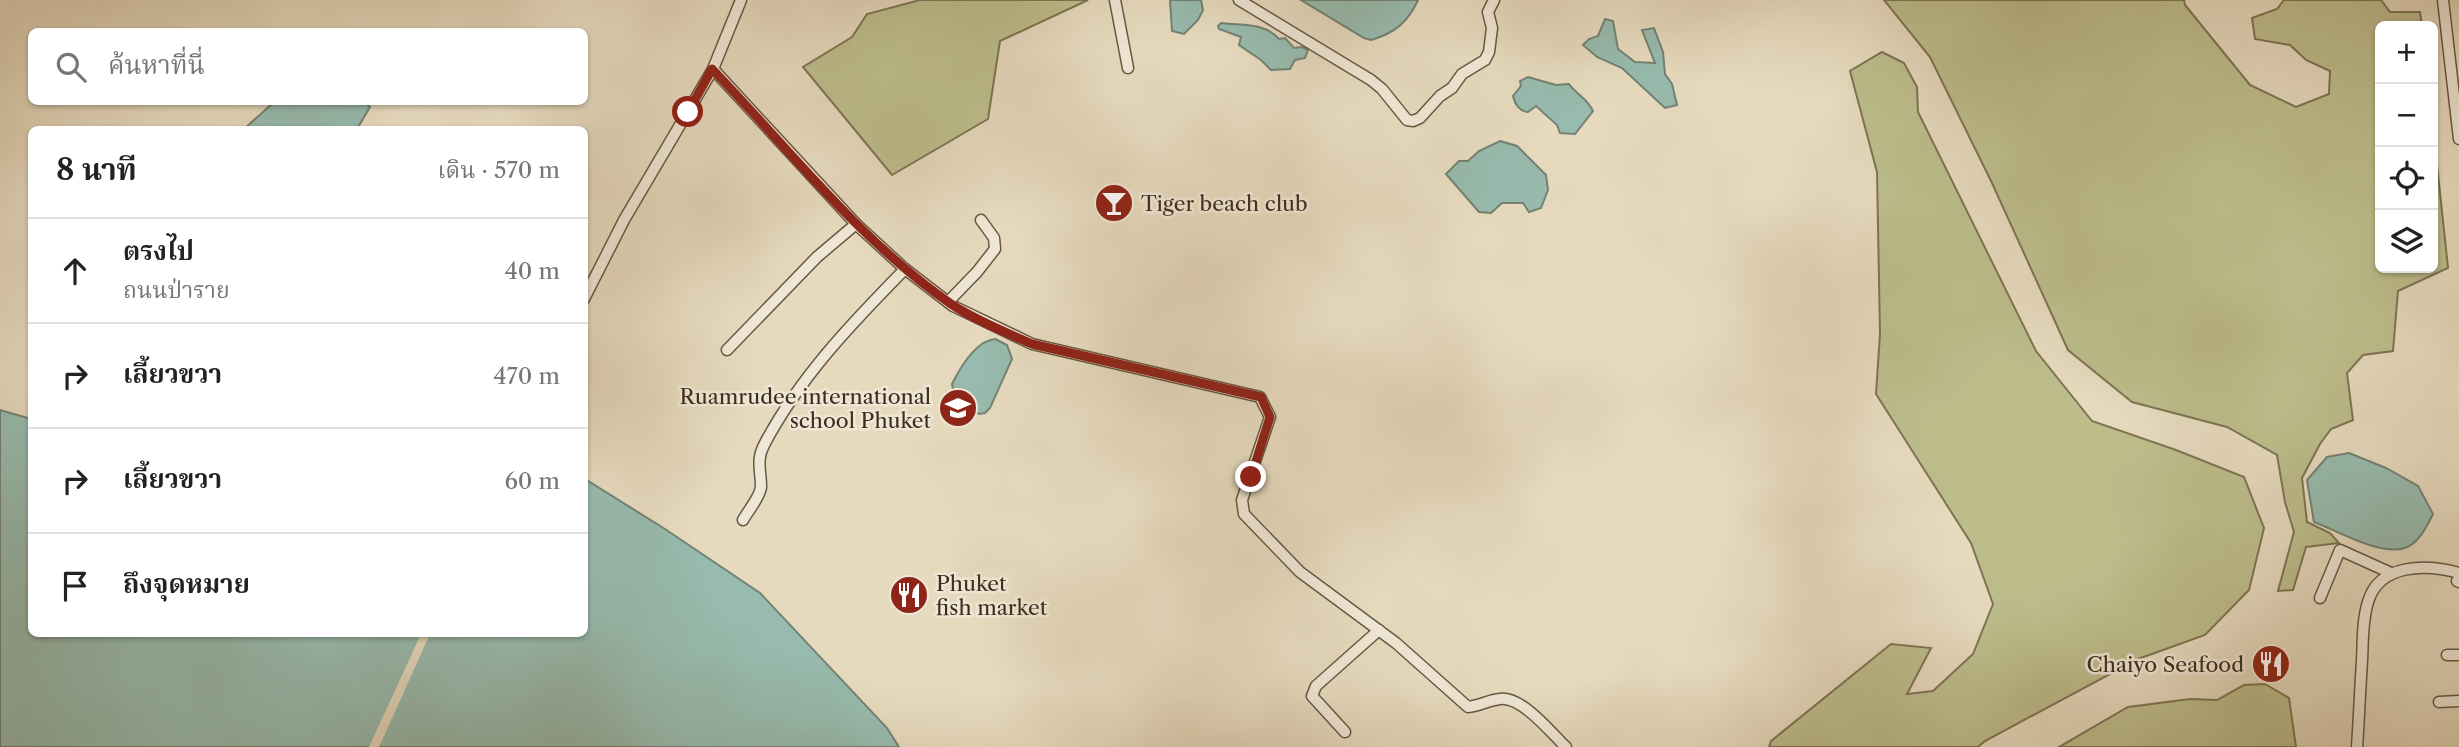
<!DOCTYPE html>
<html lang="th">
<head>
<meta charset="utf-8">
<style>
  :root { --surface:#fff; --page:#f2f2f2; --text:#222; --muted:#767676; --line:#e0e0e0 }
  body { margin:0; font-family:"Libre Caslon Text","Noto Serif Thai",serif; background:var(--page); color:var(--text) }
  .controls { position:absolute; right:21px; top:21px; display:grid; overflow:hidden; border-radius:10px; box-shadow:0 2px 5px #0004 }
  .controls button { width:63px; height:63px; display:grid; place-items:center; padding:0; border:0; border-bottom:2px solid var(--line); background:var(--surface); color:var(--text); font:35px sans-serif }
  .stop { position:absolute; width:21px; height:21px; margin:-16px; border:5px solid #8f2418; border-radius:50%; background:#fff }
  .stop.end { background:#8f2418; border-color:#fff; box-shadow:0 2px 7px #0008 }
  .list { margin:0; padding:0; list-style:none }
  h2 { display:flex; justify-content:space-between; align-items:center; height:91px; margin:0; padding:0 28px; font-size:30px }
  h2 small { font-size:23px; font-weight:400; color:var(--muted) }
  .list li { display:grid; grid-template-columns:46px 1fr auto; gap:21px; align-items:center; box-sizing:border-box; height:105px; padding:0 28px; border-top:2px solid var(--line) }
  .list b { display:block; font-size:26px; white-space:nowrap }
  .list p { margin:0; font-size:23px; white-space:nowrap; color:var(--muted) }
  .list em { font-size:23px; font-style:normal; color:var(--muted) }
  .icon { flex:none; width:38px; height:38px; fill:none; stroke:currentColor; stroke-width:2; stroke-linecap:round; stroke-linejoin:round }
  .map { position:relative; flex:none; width:2459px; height:747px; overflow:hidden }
  .search { position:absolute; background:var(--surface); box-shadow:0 2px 5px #0004; left:28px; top:28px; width:560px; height:77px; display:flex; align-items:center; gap:18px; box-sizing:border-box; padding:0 24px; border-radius:10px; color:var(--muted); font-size:26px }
  .panel { position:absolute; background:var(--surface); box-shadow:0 2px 5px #0004; left:28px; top:126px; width:560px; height:511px; border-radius:10px }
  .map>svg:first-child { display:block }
  .green { fill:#bdbd8c; stroke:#7e7454; stroke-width:2 }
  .water { fill:#97bbae; stroke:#738274; stroke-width:2 }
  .pier { fill:#e6dabe }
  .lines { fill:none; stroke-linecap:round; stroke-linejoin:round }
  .minor-casing { stroke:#685844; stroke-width:13 }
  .minor { stroke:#efe7d5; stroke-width:10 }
  .route { stroke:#8f2418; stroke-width:9 }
  .labels { text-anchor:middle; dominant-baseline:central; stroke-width:5; stroke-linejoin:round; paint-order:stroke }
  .poi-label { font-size:21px; fill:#3e2c1c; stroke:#efe7d5; text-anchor:start }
</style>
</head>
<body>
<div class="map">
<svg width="2459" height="747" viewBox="0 0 2459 747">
  <rect width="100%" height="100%" fill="#e6dabe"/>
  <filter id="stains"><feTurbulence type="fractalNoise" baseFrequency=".00286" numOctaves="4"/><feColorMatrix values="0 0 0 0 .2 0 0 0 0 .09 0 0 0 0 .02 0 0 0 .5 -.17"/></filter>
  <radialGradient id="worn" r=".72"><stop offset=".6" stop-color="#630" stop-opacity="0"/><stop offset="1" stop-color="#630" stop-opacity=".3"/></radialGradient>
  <g class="green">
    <polygon points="920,0 1088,0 1000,41 988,119 892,175 803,67 852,37 867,14"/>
    <polygon points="1884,0 2184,0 2185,5 2250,85 2296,107 2329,94 2330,71 2306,60 2290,45 2255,39 2252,18 2277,9 2284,0 2381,0 2390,12 2420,12 2422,26 2380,26 2380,268 2433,268 2433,127 2448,268 2398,291 2393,351 2363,355 2347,373 2353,420 2331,429 2320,444 2302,478 2307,522 2330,533 2339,543 2306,547 2293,590 2278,591 2294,532 2285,502 2277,455 2227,427 2132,402 2068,350 1992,183 1930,57"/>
    <polygon points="1882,52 1904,63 1917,87 1918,112 2036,351 2092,421 2176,450 2244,477 2264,528 2249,590 2205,635 2138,659 1985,741 1978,747 1769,747 1771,741 1891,644 1931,648 1907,694 1933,691 1973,654 1993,604 1971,543 1876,394 1880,334 1877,172 1850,71"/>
    <polygon points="2265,684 2289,698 2296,747 2059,747 2128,707 2190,699 2217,700 2244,685"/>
  </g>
  <g class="water">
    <polygon points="1170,0 1201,0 1203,10 1198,20 1184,34 1172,31"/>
    <path d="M1301,0H1418C1408,22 1395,33 1371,40L1364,38Z"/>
    <polygon points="1605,19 1613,21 1618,49 1635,62 1655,63 1642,30 1654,28 1663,52 1665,74 1672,84 1677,105 1665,108 1622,68 1597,57 1583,45 1589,39 1598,36"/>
    <path d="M1221,23C1242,26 1264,22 1279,39L1285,38L1294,48L1302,47L1308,50L1305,58L1295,60L1290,69L1271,70L1261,60L1239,45L1241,37L1219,29L1218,26Z"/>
    <path d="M1528,77L1556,85L1569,84C1577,95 1587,98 1593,111L1575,134L1560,133L1557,125L1536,106L1528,112C1519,111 1515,105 1513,96L1521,86L1520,81Z"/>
    <polygon points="274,102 364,102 370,107 357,129 244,129"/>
    <polygon points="1500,141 1517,146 1546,175 1548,190 1541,208 1529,212 1523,203 1502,203 1491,213 1479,212 1446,174 1459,161 1468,161 1479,151"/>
    <path d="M995,339L1007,345L1012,359L990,408L985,413L979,414L954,395L952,384C960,368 975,341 995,339Z"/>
    <polygon points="0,410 31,419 32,634 584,634 585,479 665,529 760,593 887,728 899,747 0,747"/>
    <path d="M2349,453L2386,468L2418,486L2433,514C2427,526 2419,543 2405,548C2380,556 2338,531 2314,522L2307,480L2327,457Z"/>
  </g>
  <polygon class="pier" points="421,634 430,634 379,747 369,747"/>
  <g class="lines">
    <defs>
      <g id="minor">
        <polyline points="1115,0 1128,68"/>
        <polyline points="1239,0 1371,80 1382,89 1407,120 1413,121 1420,118 1440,96 1452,88 1462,74 1485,60 1489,52 1492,28 1488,12 1494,0"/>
        <polyline points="2443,0 2459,139"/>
        <path d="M713,69L856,224L905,269L953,306L1032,344L1260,397L1270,417L1242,500L1244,514L1300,572L1396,643L1468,707C1479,706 1489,700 1500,699C1522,696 1551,733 1566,747"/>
        <polyline points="584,299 624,220 713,69 741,0"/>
        <polyline points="948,302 977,272 995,249 994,238 981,220"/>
        <polyline points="727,350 817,257 856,224"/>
        <path d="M743,520C748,511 760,497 761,487C761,471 756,460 764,445C799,378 852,323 905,269"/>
        <polyline points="2457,581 2459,582"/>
        <polyline points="2320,598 2340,550 2391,573"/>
        <polyline points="2447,655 2459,655"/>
        <polyline points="2439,702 2459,701"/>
        <polyline points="1345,732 1312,696 1316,686 1379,630"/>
        <path d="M2357,747C2359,718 2360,690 2362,661C2363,642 2362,621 2368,602C2379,563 2427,564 2459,573"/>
      </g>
    </defs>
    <use href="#minor" class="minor-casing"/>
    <use href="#minor" class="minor"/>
  </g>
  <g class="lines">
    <path class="route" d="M688,112L712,69C790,150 859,240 951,304C975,320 1005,332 1032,344L1261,397L1270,417L1251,477"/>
  </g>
  <defs>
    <symbol id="bar-disc" viewBox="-11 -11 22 22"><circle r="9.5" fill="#8f2418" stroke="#efe7d5"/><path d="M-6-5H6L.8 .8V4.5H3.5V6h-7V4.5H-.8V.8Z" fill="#fff"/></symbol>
    <symbol id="school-disc" viewBox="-11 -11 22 22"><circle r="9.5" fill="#8f2418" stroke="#efe7d5"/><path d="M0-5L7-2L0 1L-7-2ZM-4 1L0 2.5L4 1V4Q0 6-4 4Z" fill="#fff"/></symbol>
    <symbol id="restaurant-disc" viewBox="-11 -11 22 22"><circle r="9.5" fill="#8f2418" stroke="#efe7d5"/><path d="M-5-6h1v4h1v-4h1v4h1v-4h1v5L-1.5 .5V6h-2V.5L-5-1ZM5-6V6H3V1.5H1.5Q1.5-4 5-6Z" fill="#fff"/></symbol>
  </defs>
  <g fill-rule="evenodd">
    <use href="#bar-disc" x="1092" y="181" width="44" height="44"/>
    <use href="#school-disc" x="936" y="386" width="44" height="44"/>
    <use href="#restaurant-disc" x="887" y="573" width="44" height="44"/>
    <use href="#restaurant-disc" x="2249" y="642" width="44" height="44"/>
  </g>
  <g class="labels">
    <g class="poi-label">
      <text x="1141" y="203">Tiger beach club</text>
      <text x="931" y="396" text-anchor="end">Ruamrudee international<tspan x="931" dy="24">school Phuket</tspan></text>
      <text x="936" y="583">Phuket<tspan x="936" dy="24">fish market</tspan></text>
      <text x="2244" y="664" text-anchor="end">Chaiyo Seafood</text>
    </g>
  </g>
  <rect width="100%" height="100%" filter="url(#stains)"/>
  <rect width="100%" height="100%" fill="url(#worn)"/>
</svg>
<div class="controls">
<button>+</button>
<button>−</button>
<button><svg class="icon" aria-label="locate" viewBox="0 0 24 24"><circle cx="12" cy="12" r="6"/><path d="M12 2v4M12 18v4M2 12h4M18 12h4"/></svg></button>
<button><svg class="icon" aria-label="layers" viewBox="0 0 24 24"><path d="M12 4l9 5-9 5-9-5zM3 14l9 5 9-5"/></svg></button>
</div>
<div class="stop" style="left:688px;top:112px"></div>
<div class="stop end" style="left:1251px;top:477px"></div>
<div class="search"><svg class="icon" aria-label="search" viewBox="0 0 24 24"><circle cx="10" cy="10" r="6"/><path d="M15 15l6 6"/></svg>ค้นหาที่นี่</div>
<section class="panel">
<h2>8 นาที<small>เดิน · 570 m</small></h2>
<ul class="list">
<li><svg class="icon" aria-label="ahead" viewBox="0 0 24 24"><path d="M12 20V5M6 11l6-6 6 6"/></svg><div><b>ตรงไป</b><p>ถนนป่าราย</p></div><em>40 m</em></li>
<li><svg class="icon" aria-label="right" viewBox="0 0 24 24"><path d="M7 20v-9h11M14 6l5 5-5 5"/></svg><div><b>เลี้ยวขวา</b></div><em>470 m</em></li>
<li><svg class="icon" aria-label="right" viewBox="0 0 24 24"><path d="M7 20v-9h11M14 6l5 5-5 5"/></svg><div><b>เลี้ยวขวา</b></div><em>60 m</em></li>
<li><svg class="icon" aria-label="arrive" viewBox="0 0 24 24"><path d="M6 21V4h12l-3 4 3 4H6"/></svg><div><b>ถึงจุดหมาย</b></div></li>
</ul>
</section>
</div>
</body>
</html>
